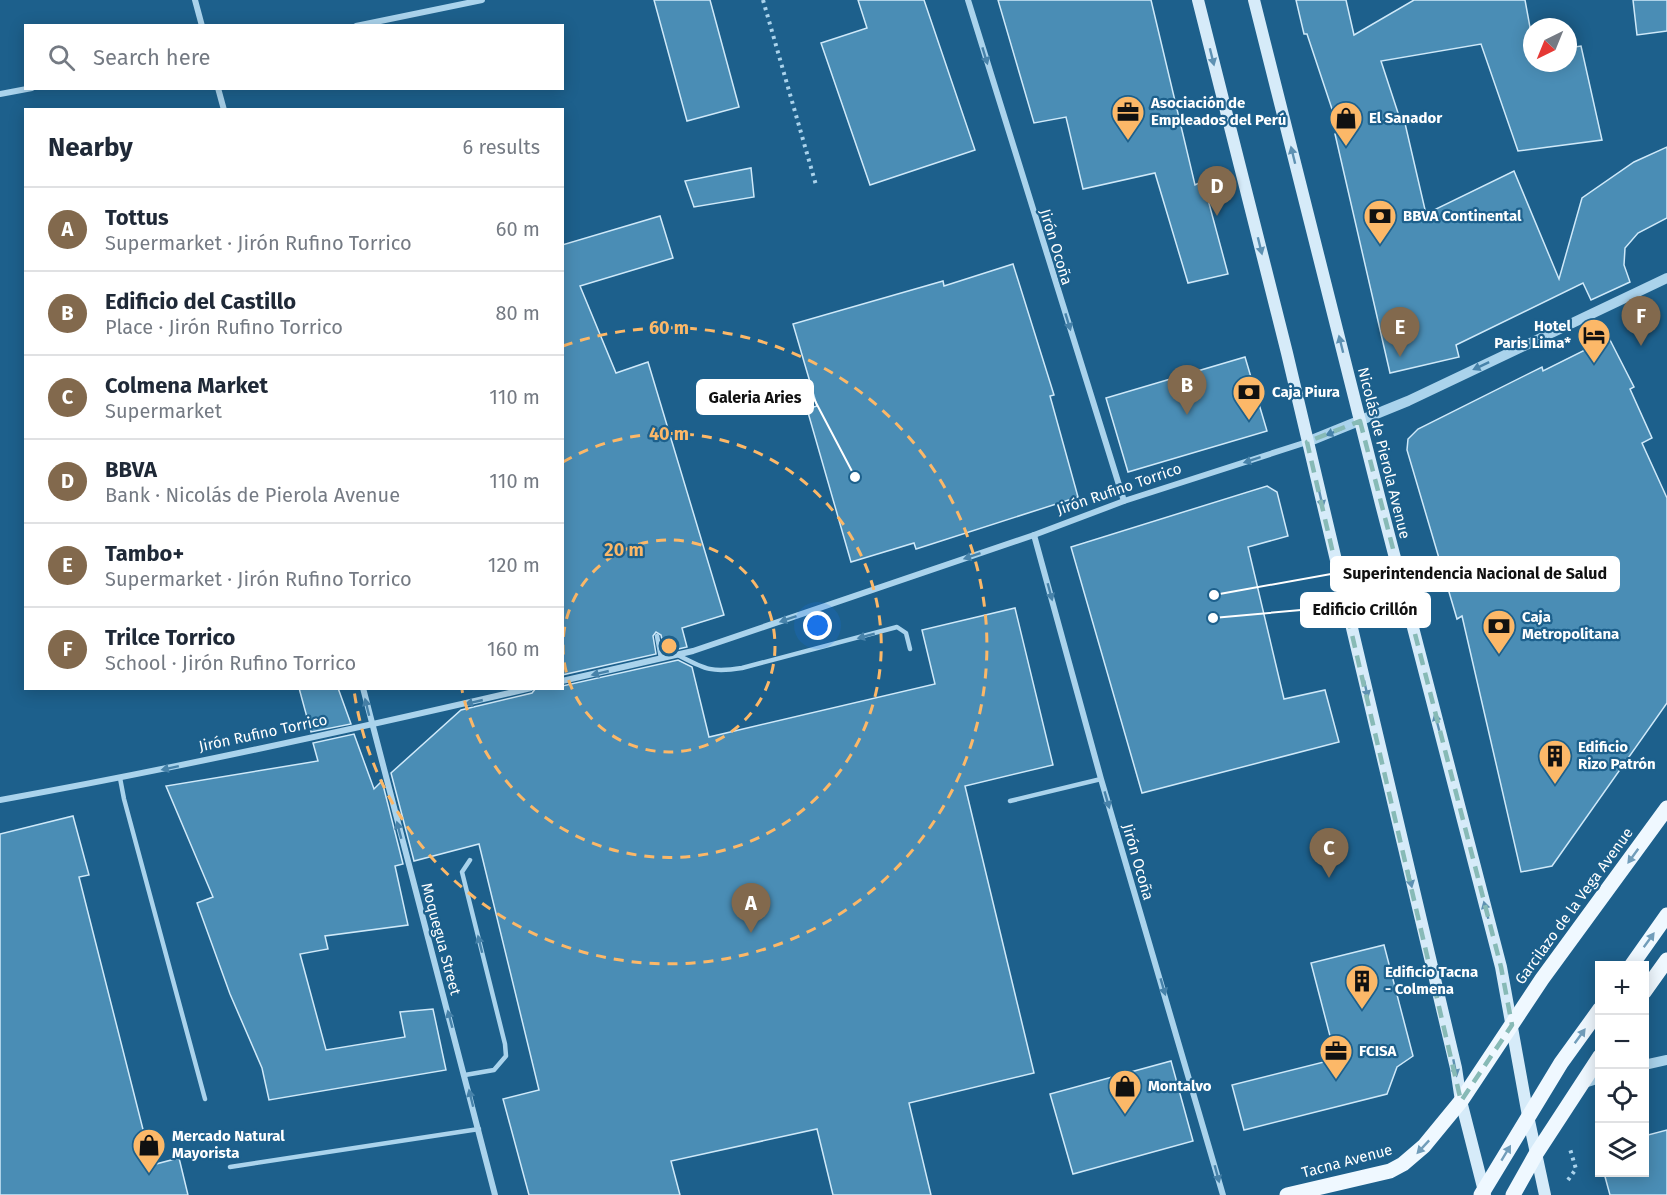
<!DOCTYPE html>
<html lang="en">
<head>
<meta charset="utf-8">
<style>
  :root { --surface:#fff; --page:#f2f2f3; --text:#1f2937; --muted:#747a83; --line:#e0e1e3; --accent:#82694d }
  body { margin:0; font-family:"Fira Sans",sans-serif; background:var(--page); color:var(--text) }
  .controls { position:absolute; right:18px; bottom:18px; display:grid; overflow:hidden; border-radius:0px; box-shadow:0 3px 15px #0003 }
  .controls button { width:54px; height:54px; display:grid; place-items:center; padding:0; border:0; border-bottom:2px solid var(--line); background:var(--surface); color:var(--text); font:30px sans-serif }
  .compass { position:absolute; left:1523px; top:18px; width:54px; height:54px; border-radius:50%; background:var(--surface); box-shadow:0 3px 15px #0003; rotate:223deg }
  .you { position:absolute; left:818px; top:626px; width:21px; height:21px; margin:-15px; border:4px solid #fff; border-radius:50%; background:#1a73e8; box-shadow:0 0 0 9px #1a73e833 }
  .badge { display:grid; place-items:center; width:39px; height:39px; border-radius:50%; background:var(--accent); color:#fff; font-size:20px; font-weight:700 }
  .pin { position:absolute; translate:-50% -50px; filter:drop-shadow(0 2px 3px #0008) }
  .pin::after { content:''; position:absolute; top:32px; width:21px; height:18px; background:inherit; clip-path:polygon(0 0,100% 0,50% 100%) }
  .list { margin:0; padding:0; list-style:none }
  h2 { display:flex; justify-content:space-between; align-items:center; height:78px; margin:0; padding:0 24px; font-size:26px }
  h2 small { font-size:20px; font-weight:400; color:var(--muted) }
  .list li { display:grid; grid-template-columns:39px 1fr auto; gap:18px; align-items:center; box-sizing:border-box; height:84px; padding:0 24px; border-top:2px solid var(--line) }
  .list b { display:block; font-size:22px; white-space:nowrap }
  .list p { margin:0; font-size:20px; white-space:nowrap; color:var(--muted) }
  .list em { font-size:20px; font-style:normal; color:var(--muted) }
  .icon { flex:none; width:33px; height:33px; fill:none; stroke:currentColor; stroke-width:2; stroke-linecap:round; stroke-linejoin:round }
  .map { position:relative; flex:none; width:1667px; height:1195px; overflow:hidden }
  .search { position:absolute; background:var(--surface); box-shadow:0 3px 15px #0003; left:24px; top:24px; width:540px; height:66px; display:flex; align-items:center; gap:15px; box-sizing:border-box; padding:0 21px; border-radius:0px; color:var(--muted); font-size:22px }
  .panel { position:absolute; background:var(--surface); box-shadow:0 3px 15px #0003; left:24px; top:108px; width:540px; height:582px; border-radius:0px }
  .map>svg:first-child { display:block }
  .building { fill:#4a8db5; stroke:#cfe9f9; stroke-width:1.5 }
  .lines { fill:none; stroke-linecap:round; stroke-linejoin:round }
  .path { stroke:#aad3ec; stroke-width:4; stroke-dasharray:3 4.5; stroke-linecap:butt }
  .service { stroke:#aad3ec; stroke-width:4.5 }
  .minor { stroke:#aad3ec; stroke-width:6 }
  .tertiary { stroke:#aad3ec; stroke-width:10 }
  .secondary { stroke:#d6ebf9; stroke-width:12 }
  .primary { stroke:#eff8ff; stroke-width:15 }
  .oneway { fill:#4782a9 }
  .oneway2 { fill:#5e91b2 }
  .oneway3 { fill:#719dba }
  .marked { fill:none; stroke:#87bab6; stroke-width:4.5; stroke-dasharray:12 8; stroke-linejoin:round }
  .ring { fill:none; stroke:#fcb868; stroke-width:3; stroke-dasharray:10 8 }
  .labels { text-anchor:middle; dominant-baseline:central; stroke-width:4.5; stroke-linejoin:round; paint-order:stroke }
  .poi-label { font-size:15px; font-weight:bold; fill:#fff; stroke:#1d608c; text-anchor:start }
  .street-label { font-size:15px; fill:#fff; stroke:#1d608c }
  .centre { fill:#fcb868; stroke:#1d608c; stroke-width:3 }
  .ring-label { font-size:18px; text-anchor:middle; font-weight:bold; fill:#fcb868; stroke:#1d608c; stroke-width:4.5; stroke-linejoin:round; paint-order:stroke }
  .leader { fill:none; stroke:#fff; stroke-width:2 }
  .callout-dot { fill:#fff; stroke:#1d608c; stroke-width:2 }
  .callout { fill:#fff; stroke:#fff; stroke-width:2 }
  .callout-label { font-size:16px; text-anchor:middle; font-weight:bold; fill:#111 }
</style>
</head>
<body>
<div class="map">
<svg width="1667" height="1195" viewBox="0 0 1667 1195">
  <rect width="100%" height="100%" fill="#1d608c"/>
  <g class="building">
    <polygon points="654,0 710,0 739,107 687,121"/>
    <polygon points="858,0 924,0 975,150 870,185 821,43 867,28"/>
    <polygon points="998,0 1151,0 1195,185 1203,181 1228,274 1188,283 1155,173 1083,189 1066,117 1034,123"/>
    <polygon points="1296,0 1346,0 1354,35 1414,0 1525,0 1532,38 1532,63 1568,63 1568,48 1581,46 1602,140 1518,151 1481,44 1381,61 1400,119 1404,119 1426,214 1514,171 1559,279 1582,198 1634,162 1667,147 1667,218 1638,233 1625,248 1624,265 1630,282 1591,300 1583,283 1456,345 1459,357 1390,373 1335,134 1340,133 1307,34 1304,34"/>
    <polygon points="1633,0 1667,0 1667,31 1637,35"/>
    <polygon points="751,168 754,197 694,207 685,181"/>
    <polygon points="660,216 673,258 580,286 616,373 648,362 724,615 682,628 687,647 665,652 661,635 656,632 653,636 656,654 562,675 562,245"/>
    <polygon points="1013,264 1054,395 1050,396 1078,497 916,549 914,543 851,562 807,409 817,406 793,324 943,281 944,286"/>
    <polygon points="1609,338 1634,387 1630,389 1652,438 1642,443 1667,498 1667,703 1552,866 1521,872 1462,616 1457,619 1407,450 1408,439 1418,429 1542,367 1543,371"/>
    <polygon points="1245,357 1267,431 1128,472 1106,398"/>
    <polygon points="1267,486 1277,492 1288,536 1248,547 1284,699 1325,690 1339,742 1142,793 1071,547"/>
    <polygon points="1015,608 1053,765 965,786 1034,1073 909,1103 931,1195 833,1195 817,1129 671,1161 680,1195 529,1195 503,1099 539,1090 479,844 414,861 391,773 461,710 532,693 536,688 562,688 562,686 678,660 692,667 709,737 935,684 922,630"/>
    <polygon points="299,688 338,688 351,724 311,732"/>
    <polygon points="354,734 374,789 382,781 403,864 395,866 408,925 325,936 328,949 300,954 326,1050 405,1037 400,1012 433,1009 446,1070 269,1100 262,1068 230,994 197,903 213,897 166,786 318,761 313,743"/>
    <polygon points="73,816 89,875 79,877 152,1165 179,1158 188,1195 0,1195 0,834"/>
    <polygon points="1384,945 1413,1056 1397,1067 1387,1094 1244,1130 1232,1085 1336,1059 1311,963"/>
    <polygon points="1171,1061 1193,1141 1073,1174 1050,1094"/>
    <polygon points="1667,1130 1667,1195 1610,1195 1604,1173 1644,1173 1644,1136"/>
  </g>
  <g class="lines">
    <g class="path">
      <polyline points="763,0 816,185"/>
      <polyline points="1568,1180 1576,1169 1570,1149"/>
    </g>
    <g class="service">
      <polyline points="657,636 661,658"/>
      <path d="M678,655C705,669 711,673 742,668L897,627L906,633L910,649"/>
      <polyline points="120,778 124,799 205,1099"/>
      <polyline points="1010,801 1101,779"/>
      <polyline points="465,1075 494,1070 506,1056 505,1044 462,872 470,860"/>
      <polyline points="230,1167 479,1129"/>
    </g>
    <g class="minor">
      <polyline points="195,0 202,26"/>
      <polyline points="968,0 1124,501"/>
      <polyline points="356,26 482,0"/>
      <polyline points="218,88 224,110"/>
      <polyline points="0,94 32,88"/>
      <polyline points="1034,535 1101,779 1223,1195"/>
      <polyline points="562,681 693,651 1034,535 1124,501 1307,442"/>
      <polyline points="363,688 495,1195"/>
      <path d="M0,800C178,768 355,729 531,688"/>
    </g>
    <g class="tertiary">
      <polyline points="1307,442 1408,401 1667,278"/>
      <polyline points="1644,1065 1667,1060"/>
      <polyline points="1581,1084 1600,1078"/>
    </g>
    <g class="secondary">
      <polyline points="1198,0 1287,353 1456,1068 1461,1101 1485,1195"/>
      <polyline points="1254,0 1381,504 1501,967 1528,1116 1545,1195"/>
    </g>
    <g class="primary">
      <polyline points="1631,966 1667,915"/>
      <polyline points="1644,992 1667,960"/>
      <polyline points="1287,1195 1390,1171 1403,1164 1424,1146 1461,1101 1542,979 1667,808"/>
      <polyline points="1481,1195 1561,1063 1600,1009"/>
      <polyline points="1513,1195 1536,1154 1600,1056"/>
    </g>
  </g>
  <defs><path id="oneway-solid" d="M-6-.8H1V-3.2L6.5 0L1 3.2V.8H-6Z" transform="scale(1.5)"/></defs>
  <g class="oneway">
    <use href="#oneway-solid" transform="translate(985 56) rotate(73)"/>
    <use href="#oneway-solid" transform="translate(1068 322) rotate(73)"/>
    <use href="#oneway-solid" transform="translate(1481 366) rotate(155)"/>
    <use href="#oneway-solid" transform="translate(1334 432) rotate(158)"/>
    <use href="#oneway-solid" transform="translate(1252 460) rotate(162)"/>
    <use href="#oneway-solid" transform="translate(972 556) rotate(161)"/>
    <use href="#oneway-solid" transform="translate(1050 592) rotate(75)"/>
    <use href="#oneway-solid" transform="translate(788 619) rotate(161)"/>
    <use href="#oneway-solid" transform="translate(866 636) rotate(165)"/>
    <use href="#oneway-solid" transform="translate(600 673) rotate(167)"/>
    <use href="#oneway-solid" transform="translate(474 702) rotate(167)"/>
    <use href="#oneway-solid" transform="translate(367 707) rotate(-104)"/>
    <use href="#oneway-solid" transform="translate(170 768) rotate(168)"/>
    <use href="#oneway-solid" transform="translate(1107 800) rotate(74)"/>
    <use href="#oneway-solid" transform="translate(399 830) rotate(-105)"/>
    <use href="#oneway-solid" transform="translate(480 944) rotate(-104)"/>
    <use href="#oneway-solid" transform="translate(1163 987) rotate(74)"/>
    <use href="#oneway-solid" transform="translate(450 1019) rotate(-105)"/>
    <use href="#oneway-solid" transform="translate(471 1098) rotate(-104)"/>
    <use href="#oneway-solid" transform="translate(1217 1174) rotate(75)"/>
  </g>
  <g class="oneway2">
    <use href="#oneway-solid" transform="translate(1212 57) rotate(76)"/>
    <use href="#oneway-solid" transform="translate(1293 155) rotate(-104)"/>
    <use href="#oneway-solid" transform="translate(1260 246) rotate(76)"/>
    <use href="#oneway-solid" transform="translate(1341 344) rotate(-104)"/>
    <use href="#oneway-solid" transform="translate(1321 499) rotate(77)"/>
    <use href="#oneway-solid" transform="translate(1366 689) rotate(77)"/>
    <use href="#oneway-solid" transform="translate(1437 722) rotate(-105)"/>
    <use href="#oneway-solid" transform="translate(1410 879) rotate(77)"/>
    <use href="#oneway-solid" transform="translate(1486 910) rotate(-105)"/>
    <use href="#oneway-solid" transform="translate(1455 1068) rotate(79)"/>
  </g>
  <g class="oneway3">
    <use href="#oneway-solid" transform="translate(1633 856) rotate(126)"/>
    <use href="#oneway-solid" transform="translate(1649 940) rotate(-54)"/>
    <use href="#oneway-solid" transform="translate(1580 1036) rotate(-54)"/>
    <use href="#oneway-solid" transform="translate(1423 1147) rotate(133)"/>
    <use href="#oneway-solid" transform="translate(1506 1153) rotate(-59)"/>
  </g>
  <path class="marked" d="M1360,421L1501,967L1512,1025L1461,1101L1307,442Z"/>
  <g class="ring">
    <circle cx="669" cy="646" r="106"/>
    <path d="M563 462A212 212 0 1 1 462 690"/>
    <path d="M563 346A318 318 0 1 1 354 690"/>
  </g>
  <defs>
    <symbol id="office-pin" viewBox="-11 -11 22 30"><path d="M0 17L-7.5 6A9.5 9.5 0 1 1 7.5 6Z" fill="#fcb868" stroke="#1d608c"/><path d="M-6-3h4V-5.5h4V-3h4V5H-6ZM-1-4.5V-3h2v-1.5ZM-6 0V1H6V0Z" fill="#111"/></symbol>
    <symbol id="shop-pin" viewBox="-11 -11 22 30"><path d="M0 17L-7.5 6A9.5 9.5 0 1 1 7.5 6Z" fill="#fcb868" stroke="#1d608c"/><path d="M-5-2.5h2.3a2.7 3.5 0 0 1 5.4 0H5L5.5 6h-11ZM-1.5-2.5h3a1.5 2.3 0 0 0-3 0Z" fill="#111"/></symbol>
    <symbol id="bank-pin" viewBox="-11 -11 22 30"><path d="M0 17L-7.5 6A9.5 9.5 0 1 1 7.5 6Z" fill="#fcb868" stroke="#1d608c"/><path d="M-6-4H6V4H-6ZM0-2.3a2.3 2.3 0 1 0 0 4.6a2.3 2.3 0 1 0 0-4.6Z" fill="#111"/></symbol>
    <symbol id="hotel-pin" viewBox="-11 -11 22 30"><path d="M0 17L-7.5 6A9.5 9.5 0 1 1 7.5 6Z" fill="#fcb868" stroke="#1d608c"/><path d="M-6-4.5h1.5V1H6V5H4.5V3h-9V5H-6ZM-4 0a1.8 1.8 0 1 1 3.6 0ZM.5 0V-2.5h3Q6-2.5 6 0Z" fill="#111"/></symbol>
    <symbol id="building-pin" viewBox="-11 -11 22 30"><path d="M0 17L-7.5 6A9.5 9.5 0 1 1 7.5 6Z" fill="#fcb868" stroke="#1d608c"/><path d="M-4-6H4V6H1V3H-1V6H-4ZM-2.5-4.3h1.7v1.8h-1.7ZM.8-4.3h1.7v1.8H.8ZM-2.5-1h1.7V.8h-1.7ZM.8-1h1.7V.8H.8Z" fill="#111"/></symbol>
  </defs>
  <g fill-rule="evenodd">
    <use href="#office-pin" x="1109" y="93" width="38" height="52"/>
    <use href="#shop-pin" x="1327" y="99" width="38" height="52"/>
    <use href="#bank-pin" x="1361" y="197" width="38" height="52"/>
    <use href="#hotel-pin" x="1575" y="316" width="38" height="52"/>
    <use href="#bank-pin" x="1230" y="373" width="38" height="52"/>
    <use href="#bank-pin" x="1480" y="607" width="38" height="52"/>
    <use href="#building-pin" x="1536" y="737" width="38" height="52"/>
    <use href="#building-pin" x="1343" y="962" width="38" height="52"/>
    <use href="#office-pin" x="1317" y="1032" width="38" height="52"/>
    <use href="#shop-pin" x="1106" y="1067" width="38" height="52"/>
    <use href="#shop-pin" x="130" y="1126" width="38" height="52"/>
  </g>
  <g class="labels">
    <g class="poi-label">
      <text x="1151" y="103">Asociación de<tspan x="1151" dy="17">Empleados del Perú</tspan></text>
      <text x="1369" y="118">El Sanador</text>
      <text x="1403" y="216">BBVA Continental</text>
      <text x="1571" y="326" text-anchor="end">Hotel<tspan x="1571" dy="17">Paris Lima*</tspan></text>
      <text x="1272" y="392">Caja Piura</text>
      <text x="1522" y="617">Caja<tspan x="1522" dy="17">Metropolitana</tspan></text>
      <text x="1578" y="747">Edificio<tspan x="1578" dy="17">Rizo Patrón</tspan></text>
      <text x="1385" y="972">Edificio Tacna<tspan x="1385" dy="17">- Colmena</tspan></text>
      <text x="1359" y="1051">FCISA</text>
      <text x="1148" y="1086">Montalvo</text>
      <text x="172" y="1136">Mercado Natural<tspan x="172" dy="17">Mayorista</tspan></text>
    </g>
    <g class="street-label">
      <text transform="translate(1056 247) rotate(73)">Jirón Ocoña</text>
      <text transform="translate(1384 453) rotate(76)">Nicolás de Pierola Avenue</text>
      <text transform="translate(1119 489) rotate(-19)">Jirón Rufino Torrico</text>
      <text transform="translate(263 733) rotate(-12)">Jirón Rufino Torrico</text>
      <text transform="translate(1138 862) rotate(74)">Jirón Ocoña</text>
      <text transform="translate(1574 906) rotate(-54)">Garcilazo de la Vega Avenue</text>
      <text transform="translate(441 939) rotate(75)">Moquegua Street</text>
      <text transform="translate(1347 1161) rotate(-15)">Tacna Avenue</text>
    </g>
  </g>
  <circle cx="669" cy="646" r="9" class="centre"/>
  <g class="ring-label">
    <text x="669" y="334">60 m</text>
    <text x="669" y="440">40 m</text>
    <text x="624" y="556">20 m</text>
  </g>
  <path class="leader" d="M855 477L813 397M1214 595L1331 574M1213 618L1301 610"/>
  <g class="callout-dot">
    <circle cx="855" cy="477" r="6"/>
    <circle cx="1214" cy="595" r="6"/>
    <circle cx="1213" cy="618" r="6"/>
  </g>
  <g class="callout">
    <rect x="697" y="380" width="116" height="34" rx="6"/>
    <rect x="1331" y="557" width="288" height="34" rx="6"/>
    <rect x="1301" y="593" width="129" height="34" rx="6"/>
  </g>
  <g class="callout-label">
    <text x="755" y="403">Galeria Aries</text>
    <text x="1475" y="579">Superintendencia Nacional de Salud</text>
    <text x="1365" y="615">Edificio Crillón</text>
  </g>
</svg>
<div class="controls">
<button>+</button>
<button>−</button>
<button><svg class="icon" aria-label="locate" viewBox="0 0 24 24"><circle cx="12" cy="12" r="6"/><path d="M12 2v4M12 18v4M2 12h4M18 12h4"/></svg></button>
<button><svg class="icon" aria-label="layers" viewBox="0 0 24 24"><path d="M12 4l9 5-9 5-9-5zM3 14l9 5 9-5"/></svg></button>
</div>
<svg class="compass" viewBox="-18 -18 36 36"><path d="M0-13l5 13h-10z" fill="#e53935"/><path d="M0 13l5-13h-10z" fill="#747a83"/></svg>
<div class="you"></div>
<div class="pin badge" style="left:751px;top:933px">A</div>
<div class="pin badge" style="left:1187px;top:415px">B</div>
<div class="pin badge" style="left:1329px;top:878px">C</div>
<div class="pin badge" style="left:1217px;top:216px">D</div>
<div class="pin badge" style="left:1400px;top:357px">E</div>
<div class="pin badge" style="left:1641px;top:346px">F</div>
<div class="search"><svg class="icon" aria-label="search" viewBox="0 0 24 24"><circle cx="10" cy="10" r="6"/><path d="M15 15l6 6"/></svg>Search here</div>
<section class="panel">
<h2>Nearby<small>6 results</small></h2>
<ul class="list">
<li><span class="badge">A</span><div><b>Tottus</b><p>Supermarket · Jirón Rufino Torrico</p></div><em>60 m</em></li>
<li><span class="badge">B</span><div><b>Edificio del Castillo</b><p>Place · Jirón Rufino Torrico</p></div><em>80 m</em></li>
<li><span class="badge">C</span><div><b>Colmena Market</b><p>Supermarket</p></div><em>110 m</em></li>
<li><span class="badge">D</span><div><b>BBVA</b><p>Bank · Nicolás de Pierola Avenue</p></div><em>110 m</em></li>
<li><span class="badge">E</span><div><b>Tambo+</b><p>Supermarket · Jirón Rufino Torrico</p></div><em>120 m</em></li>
<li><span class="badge">F</span><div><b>Trilce Torrico</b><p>School · Jirón Rufino Torrico</p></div><em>160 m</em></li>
</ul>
</section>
</div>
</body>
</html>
